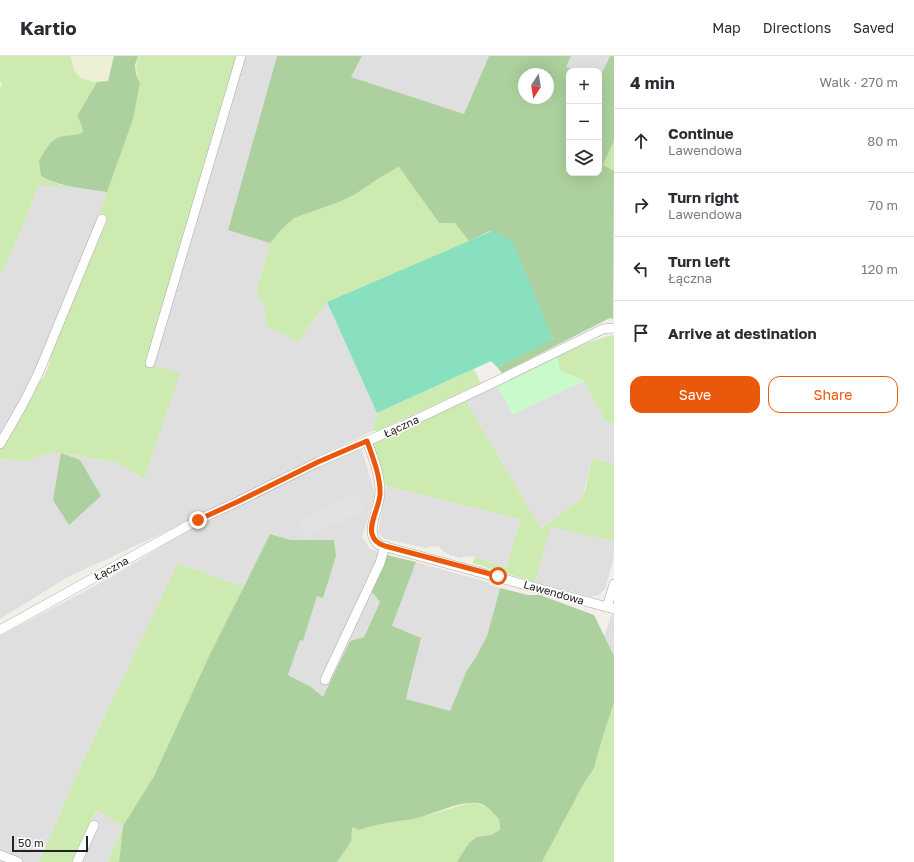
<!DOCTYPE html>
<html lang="en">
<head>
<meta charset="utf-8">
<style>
  :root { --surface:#fff; --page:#f7f7f7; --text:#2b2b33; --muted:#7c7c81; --line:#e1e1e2; --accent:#ea580c }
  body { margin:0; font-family:"Golos Text",sans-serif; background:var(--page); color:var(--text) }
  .controls { position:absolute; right:12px; top:12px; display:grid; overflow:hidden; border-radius:8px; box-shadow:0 4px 16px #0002 }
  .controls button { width:36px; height:36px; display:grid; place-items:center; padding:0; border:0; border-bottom:1px solid var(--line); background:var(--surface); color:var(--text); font:20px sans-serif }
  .compass { position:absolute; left:518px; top:12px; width:36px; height:36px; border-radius:50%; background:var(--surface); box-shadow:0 4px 16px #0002; rotate:192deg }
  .scale { position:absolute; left:12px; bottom:10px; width:76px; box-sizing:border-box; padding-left:4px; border:2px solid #222; border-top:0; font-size:11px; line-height:14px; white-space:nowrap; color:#222; -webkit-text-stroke:3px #fff; paint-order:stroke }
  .stop { position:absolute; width:12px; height:12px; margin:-9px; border:3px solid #ea580c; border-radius:50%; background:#fff }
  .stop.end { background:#ea580c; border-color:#fff; box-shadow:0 1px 4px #0008 }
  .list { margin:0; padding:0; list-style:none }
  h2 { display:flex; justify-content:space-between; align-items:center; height:52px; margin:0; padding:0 16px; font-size:17px }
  h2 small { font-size:13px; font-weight:400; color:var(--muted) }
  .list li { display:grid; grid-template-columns:26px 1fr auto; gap:12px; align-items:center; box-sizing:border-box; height:64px; padding:0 16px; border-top:1px solid var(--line) }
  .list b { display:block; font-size:15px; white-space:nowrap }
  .list p { margin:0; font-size:13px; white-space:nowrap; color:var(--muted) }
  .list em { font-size:13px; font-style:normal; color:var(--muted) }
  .actions { display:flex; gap:8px; padding:12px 16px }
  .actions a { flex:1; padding:9px 0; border:1px solid var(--accent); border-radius:12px; text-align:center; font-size:14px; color:var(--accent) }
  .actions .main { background:var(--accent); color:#fff }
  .icon { flex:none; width:22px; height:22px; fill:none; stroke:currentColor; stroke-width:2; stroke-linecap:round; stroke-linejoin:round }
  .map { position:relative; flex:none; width:614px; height:806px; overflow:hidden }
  header { display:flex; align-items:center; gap:24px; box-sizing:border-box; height:56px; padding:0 20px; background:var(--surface); border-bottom:1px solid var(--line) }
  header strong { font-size:19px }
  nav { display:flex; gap:22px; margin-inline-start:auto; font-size:14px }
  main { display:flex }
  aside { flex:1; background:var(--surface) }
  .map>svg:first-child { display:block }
  .residential { fill:#e0dfdf }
  .farmland { fill:#eef0d5 }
  .grass { fill:#cdebb0 }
  .forest { fill:#add19e; fill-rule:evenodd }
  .park { fill:#c8facc }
  .pitch { fill:#88e0be }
  .parking { fill:#e2e2e2 }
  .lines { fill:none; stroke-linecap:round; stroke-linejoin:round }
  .street-casing { stroke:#a9a9a9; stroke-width:10 }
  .street { stroke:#fff; stroke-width:9 }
  .route { stroke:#ea580c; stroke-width:5 }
  .labels { text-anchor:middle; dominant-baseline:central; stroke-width:3; stroke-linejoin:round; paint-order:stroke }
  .street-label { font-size:11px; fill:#222; stroke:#fff }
</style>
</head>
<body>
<header>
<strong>Kartio</strong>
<nav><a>Map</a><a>Directions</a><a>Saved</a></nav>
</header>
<main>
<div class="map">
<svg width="614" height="806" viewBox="0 0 614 806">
  <rect width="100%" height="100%" fill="#f2efe9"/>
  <g class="residential">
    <polygon points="237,0 277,0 228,173 270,187 258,229 258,243 264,248 298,286 327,246 377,357 372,375 208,456 66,522 0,563 0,403 25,405 55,396 116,406 144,423 179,317 153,309"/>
    <polygon points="362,0 489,0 464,58 350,21"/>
    <polygon points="571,0 610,0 600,23 599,15 578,15 566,11"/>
    <polygon points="38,128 86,133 107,136 89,186 33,322 0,381 0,221 23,170"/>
    <polygon points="584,325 603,360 602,364 614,367 614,408 592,402 584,435 581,443 541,473 466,345 497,330 513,358"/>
    <polygon points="361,391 375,438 362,481 370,493 387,499 371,535 380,546 364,581 349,585 324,642 311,631 288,619 300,584 303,585 317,540 323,542 334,484 291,484 270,478 243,531 178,507 83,705 39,806 0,806 0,580 108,523 190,473"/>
    <polygon points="386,430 520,463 507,512 475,501 466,500 461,502 450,499 443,495 439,491 431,490 426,492 385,483 378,477"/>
    <polygon points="551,470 614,485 614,502 605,533 599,539 591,541 535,526"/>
    <polygon points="416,506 490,527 490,529 500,532 487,580 476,601 467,614 450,656 406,643 414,613 392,570"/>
    <polygon points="612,558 614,558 614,600 604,581"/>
    <polygon points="96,754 123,770 108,806 80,806 99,767 92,764"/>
  </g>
  <polygon class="farmland" points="71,0 114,0 108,25 97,26 84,24 76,17 73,9"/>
  <g class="grass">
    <path d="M0,0H71C74,19 78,23 97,26L77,60L81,68L83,76C74,81 67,78 59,81C50,84 43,98 39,106L51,125L61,129L77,132L38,129L23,170L0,221V32L2,28L0,26Z"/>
    <path d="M138,0H237L148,307L180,317L144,423L116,406L55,396L25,405L0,403V393L34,333L44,321L49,309L55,284L107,165L104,160L99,158L119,102L140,27C136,17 135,10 138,0Z"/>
    <polygon points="614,85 614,115 603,110"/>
    <polygon points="399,111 439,167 455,167 469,185 327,246 298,286 267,270 264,248 258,243 258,229 270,187 282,173 294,162 339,146 354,139 381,121"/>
    <polygon points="612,279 614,280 614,367 602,364 603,360 584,325 560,314 557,301 587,287"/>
    <polygon points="474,313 481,327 378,375 372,375 377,357"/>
    <polygon points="466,345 541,473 581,443 585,435 592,402 614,408 614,485 551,471 535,526 472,507 475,501 507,512 520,463 386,430 370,387"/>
    <polygon points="178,507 243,531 210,598 154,720 123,770 119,806 108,806 123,770 96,754 72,806 39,806 83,705"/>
    <polygon points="614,647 614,806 542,806 584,727 594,712 603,680"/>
    <path d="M469,747C484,747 489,753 499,763L500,774L491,779L477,781L461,799L457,806H337L351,786V770L359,774L369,770L429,759Z"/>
  </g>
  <g class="forest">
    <path d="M114,0H138L135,9L136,18L140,27L133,63L107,136C83,132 62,132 41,120L39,105C43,98 50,84 59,81C67,78 74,81 83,76L81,68L77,60L97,26L108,25Z"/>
    <path d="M277,0H362L351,21L464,58L489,0H571L566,11L578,15H569V117H599V23L610,0H614V85L603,109L614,115L613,263L610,262L502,317L497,311L553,283L490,175L469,185L455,167H439L399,111L381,121L354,139L339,146L294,162L282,173L270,187L228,174ZM524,18H548V42H524Z"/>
    <polygon points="61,397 80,404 101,440 69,469 53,444"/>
    <path d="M270,478L291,484H334L336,500L323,542L317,540L303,585L300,584L288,619L311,631L323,641L350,585L364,581L380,546L371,535L387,499L416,506L392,570L421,582L406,643L450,655L467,614L476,601L487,580L500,532L528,539H540L594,559L614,600V647L603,680L594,712L584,727L542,806H457L461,799L470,786L477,781L491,779L500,774L499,763C493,757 486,748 477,747C458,745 435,758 417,762C397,766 377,767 359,774L352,771L351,786L337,806H119L123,770L154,720L210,598Z"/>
  </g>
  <polygon class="park" points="557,301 560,314 584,325 513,358 497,330"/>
  <polygon class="pitch" points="492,175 512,184 553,284 497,311 491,305 377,357 327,246"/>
  <polygon class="parking" points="358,437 366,454 305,482 298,464"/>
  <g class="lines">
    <defs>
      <g id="street">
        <polyline points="150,307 241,0"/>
        <path d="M367,385C373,401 380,419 380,436C380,453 363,476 379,489L614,553"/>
        <polyline points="0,388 23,348 39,316 102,163"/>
        <polyline points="607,551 614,528"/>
        <polyline points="0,574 198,464 237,446 318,406 402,370 497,325 603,273 614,272"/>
        <polyline points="325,624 380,507 385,490"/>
        <polyline points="0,799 18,806"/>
        <polyline points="77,806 94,769"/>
      </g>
    </defs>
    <use href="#street" class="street-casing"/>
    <use href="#street" class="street"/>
  </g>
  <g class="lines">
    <path class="route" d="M198,464L237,446L318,406L367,385C373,402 381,422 380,439C379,451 369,467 372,478C374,485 378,488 385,490L498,520"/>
  </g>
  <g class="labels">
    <g class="street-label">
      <text transform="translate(401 370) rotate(-25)">Łączna</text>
      <text transform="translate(111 512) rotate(-29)">Łączna</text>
      <text transform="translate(554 536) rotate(16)">Lawendowa</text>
    </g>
  </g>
</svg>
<div class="controls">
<button>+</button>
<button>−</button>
<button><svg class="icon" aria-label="layers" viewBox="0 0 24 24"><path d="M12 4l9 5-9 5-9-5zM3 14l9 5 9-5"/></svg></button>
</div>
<svg class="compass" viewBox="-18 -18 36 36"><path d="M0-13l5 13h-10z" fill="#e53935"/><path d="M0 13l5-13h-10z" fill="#7c7c81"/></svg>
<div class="scale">50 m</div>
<div class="stop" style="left:498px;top:520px"></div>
<div class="stop end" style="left:198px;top:464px"></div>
</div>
<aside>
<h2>4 min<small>Walk · 270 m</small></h2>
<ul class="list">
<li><svg class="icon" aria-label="ahead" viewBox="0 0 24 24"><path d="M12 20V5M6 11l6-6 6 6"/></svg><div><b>Continue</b><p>Lawendowa</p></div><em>80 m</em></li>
<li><svg class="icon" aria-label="right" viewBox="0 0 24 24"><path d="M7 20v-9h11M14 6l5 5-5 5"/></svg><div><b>Turn right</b><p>Lawendowa</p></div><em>70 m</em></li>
<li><svg class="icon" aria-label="left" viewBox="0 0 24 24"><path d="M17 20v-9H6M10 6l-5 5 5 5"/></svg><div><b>Turn left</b><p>Łączna</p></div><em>120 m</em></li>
<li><svg class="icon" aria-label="arrive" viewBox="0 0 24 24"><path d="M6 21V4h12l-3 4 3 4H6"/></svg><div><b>Arrive at destination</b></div></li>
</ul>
<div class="actions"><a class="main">Save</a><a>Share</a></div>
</aside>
</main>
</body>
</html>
